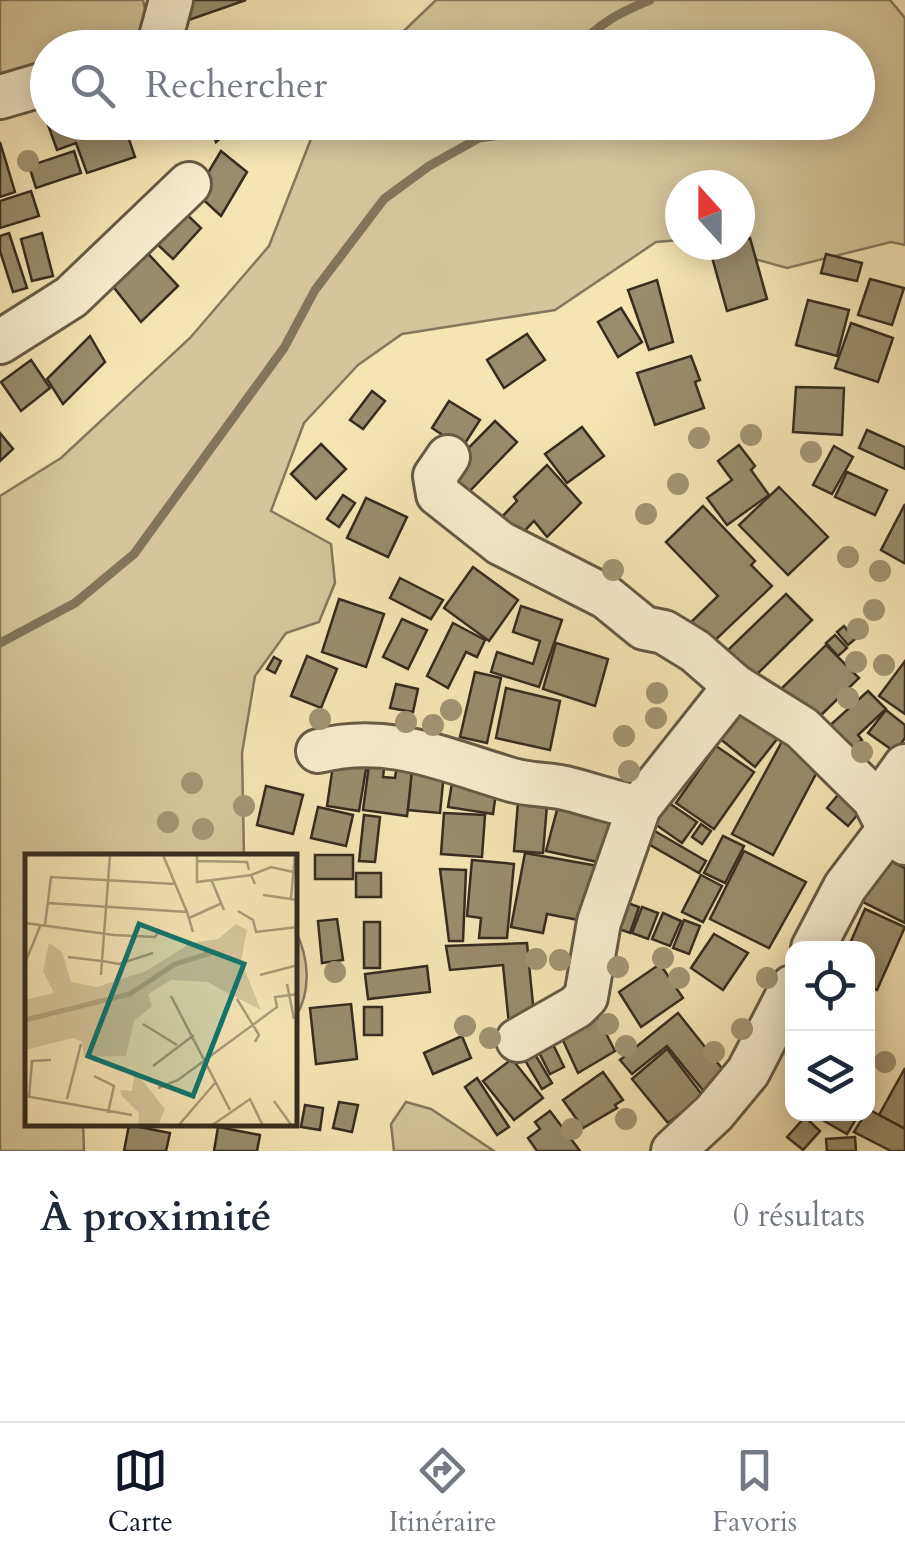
<!DOCTYPE html>
<html lang="fr">
<head>
<meta charset="utf-8">
<style>
  :root { --surface:#fff; --page:#f6f6f7; --text:#1f2937; --muted:#747a83; --line:#e0e1e3; --accent:#111827 }
  body { margin:0; font-family:Cardo,serif; background:var(--page); color:var(--text) }
  .controls { position:absolute; right:30px; bottom:30px; display:grid; overflow:hidden; border-radius:20px; box-shadow:0 5px 25px #0003 }
  .controls button { width:90px; height:90px; display:grid; place-items:center; padding:0; border:0; border-bottom:2px solid var(--line); background:var(--surface); color:var(--text); font:50px sans-serif }
  .compass { position:absolute; left:665px; top:170px; width:90px; height:90px; border-radius:50%; background:var(--surface); box-shadow:0 5px 25px #0003; rotate:339deg }
  .list { margin:0; padding:0; list-style:none }
  h2 { display:flex; justify-content:space-between; align-items:center; height:130px; margin:0; padding:0 40px; font-size:42px }
  h2 small { font-size:32px; font-weight:400; color:var(--muted) }
  .icon { flex:none; width:55px; height:55px; fill:none; stroke:currentColor; stroke-width:2; stroke-linecap:round; stroke-linejoin:round }
  .map { position:relative; flex:none; width:905px; height:1151px; overflow:hidden }
  .search { position:absolute; background:var(--surface); box-shadow:0 5px 25px #0003; left:30px; right:30px; top:30px; height:110px; display:flex; align-items:center; gap:25px; box-sizing:border-box; padding:0 35px; border-radius:55px; color:var(--muted); font-size:38px }
  .sheet { height:270px; background:var(--surface) }
  nav { display:flex; justify-content:space-around; align-items:center; box-sizing:border-box; height:140px; border-top:2px solid var(--line); background:var(--surface); font-size:28px; color:var(--muted) }
  nav a { display:grid; justify-items:center; gap:5px }
  nav .on { color:var(--accent) }
  .map>svg:first-child { display:block }
  .green { fill:#d6c59c; stroke:#86785e; stroke-width:2.5 }
  .lines { fill:none; stroke-linecap:round; stroke-linejoin:round }
  .stream { stroke:#83755b; stroke-width:9 }
  .building { fill:#9a8c6d; stroke:#372c20; stroke-width:2.5 }
  .minor-casing { stroke:#675a45; stroke-width:48 }
  .minor { stroke:#f9edcf; stroke-width:42 }
  .tree { fill:#a39474 }
  .inset-river { fill:none; stroke:#b5a582; stroke-width:5 }
  .inset-road { fill:none; stroke:#aa9a79; stroke-width:2.5 }
  .view { fill:#0f766e; fill-opacity:0.15; stroke:#0f766e; stroke-width:5 }
  .inset-edge { fill:none; stroke:#372c20; stroke-width:5 }
</style>
</head>
<body>
<div class="map">
<svg width="905" height="1151" viewBox="0 0 905 1151">
  <rect width="100%" height="100%" fill="#f6e4b5"/>
  <filter id="stains"><feTurbulence type="fractalNoise" baseFrequency=".002" numOctaves="4"/><feColorMatrix values="0 0 0 0 .2 0 0 0 0 .09 0 0 0 0 .02 0 0 0 .5 -.17"/></filter>
  <radialGradient id="worn" r=".72"><stop offset=".6" stop-color="#630" stop-opacity="0"/><stop offset="1" stop-color="#630" stop-opacity=".3"/></radialGradient>
  <g class="green">
    <polygon points="0,0 143,0 151,39 125,47 48,48 47,72 4,86 0,69"/>
    <polygon points="436,0 890,0 905,18 905,245 891,242 787,268 704,245 740,245 740,185 680,185 680,240 656,242 555,310 402,334 358,365 304,423 271,511 331,544 335,583 319,622 286,633 255,676 242,753 244,856 28,856 28,1124 83,1124 84,1151 0,1151 0,496 61,458 190,338 269,246 311,139 324,123 858,122 858,48 387,47"/>
    <path d="M295,930C309,957 312,991 295,1018Z"/>
    <polygon points="406,1102 431,1109 494,1151 394,1151 391,1124"/>
  </g>
  <g class="lines">
    <g class="stream">
      <path d="M579,48C596,24 623,11 650,0"/>
      <polyline points="0,643 75,603 134,554 284,348 315,290 384,199 429,166 479,138 507,134 527,122"/>
    </g>
  </g>
  <g class="building">
    <polygon points="182,0 246,0 189,20"/>
    <polygon points="56,122 123,122 135,157 87,173 76,143 57,150 48,125"/>
    <polygon points="209,122 239,122 216,142"/>
    <polygon points="0,142 15,192 0,197"/>
    <polygon points="74,151 81,173 36,188 29,166"/>
    <polygon points="221,151 247,172 221,216 196,193"/>
    <polygon points="31,191 39,216 0,228 0,201"/>
    <polygon points="181,209 201,228 173,259 156,243"/>
    <polygon points="9,233 27,288 13,292 0,251 0,236"/>
    <polygon points="42,233 53,276 32,281 21,239"/>
    <polygon points="750,238 767,299 727,311 710,250 740,245 740,241"/>
    <polygon points="141,246 178,286 141,322 108,280"/>
    <polygon points="826,254 862,263 857,281 821,273"/>
    <polygon points="870,279 904,288 892,325 858,315"/>
    <polygon points="657,280 673,342 649,350 628,290"/>
    <polygon points="808,300 849,310 837,356 796,345"/>
    <polygon points="621,308 642,342 618,357 598,322"/>
    <polygon points="851,323 893,338 878,382 835,368"/>
    <polygon points="527,334 545,360 504,388 487,360"/>
    <polygon points="90,336 105,362 63,404 47,379"/>
    <polygon points="691,356 700,380 695,382 704,408 655,425 637,373"/>
    <polygon points="31,360 50,388 21,411 1,382"/>
    <polygon points="796,387 844,388 842,435 793,432"/>
    <polygon points="372,391 385,401 363,429 350,420"/>
    <polygon points="449,401 480,420 462,448 432,428"/>
    <polygon points="495,421 517,442 465,496 443,474"/>
    <polygon points="582,427 604,456 567,483 545,454"/>
    <polygon points="867,430 905,447 905,469 859,448"/>
    <polygon points="0,433 13,449 0,461"/>
    <polygon points="321,444 346,469 316,499 291,474"/>
    <polygon points="739,445 755,466 751,470 769,495 727,525 707,498 732,480 718,461"/>
    <polygon points="834,446 853,457 832,494 813,485"/>
    <polygon points="547,465 581,503 547,537 534,521 516,540 497,522 517,501 514,497"/>
    <polygon points="847,472 887,490 875,515 835,497"/>
    <polygon points="779,487 828,537 788,575 739,525"/>
    <polygon points="343,495 355,503 339,527 327,519"/>
    <polygon points="366,498 407,517 388,557 347,538"/>
    <polygon points="905,504 905,561 904,563 881,550"/>
    <polygon points="703,506 755,561 751,565 772,586 708,647 688,625 718,596 666,542"/>
    <polygon points="473,567 518,600 489,641 444,608"/>
    <polygon points="400,578 443,600 431,619 390,598"/>
    <polygon points="786,594 812,620 752,679 726,652"/>
    <polygon points="339,599 384,614 366,667 322,652"/>
    <polygon points="521,606 562,620 539,687 491,672 497,652 533,664 540,641 513,632"/>
    <polygon points="402,619 427,630 408,669 383,657"/>
    <polygon points="453,623 485,640 477,657 466,652 448,688 427,676"/>
    <polygon points="844,626 855,639 848,645 837,632"/>
    <polygon points="835,635 847,648 838,656 826,643"/>
    <polygon points="556,643 608,659 595,706 543,689"/>
    <polygon points="826,645 859,678 812,724 779,691"/>
    <polygon points="307,656 337,669 321,708 291,696"/>
    <polygon points="274,657 281,661 275,673 267,669"/>
    <polygon points="905,661 905,714 879,696"/>
    <polygon points="475,672 501,678 487,743 460,737"/>
    <polygon points="396,684 418,689 413,712 390,708"/>
    <polygon points="506,688 560,701 550,750 496,738"/>
    <polygon points="868,691 886,709 858,735 862,740 838,762 816,738"/>
    <polygon points="748,699 785,729 755,767 718,737"/>
    <polygon points="886,710 905,725 905,738 895,752 868,733"/>
    <polygon points="786,734 826,755 773,855 732,834"/>
    <polygon points="716,746 754,772 714,829 676,803"/>
    <polygon points="371,750 386,752 383,777 395,778 399,753 415,755 407,816 363,810"/>
    <polygon points="335,752 368,757 359,811 327,806"/>
    <polygon points="412,770 444,773 440,813 408,810"/>
    <polygon points="454,771 498,778 493,814 448,807"/>
    <polygon points="847,784 868,802 848,826 827,808"/>
    <polygon points="266,786 303,795 293,834 257,825"/>
    <polygon points="519,790 548,793 543,853 514,851"/>
    <polygon points="561,795 615,824 607,864 546,851"/>
    <polygon points="666,801 697,822 682,843 652,822"/>
    <polygon points="318,807 353,815 346,846 311,838"/>
    <polygon points="444,813 485,815 482,857 441,854"/>
    <polygon points="364,815 380,817 375,862 359,861"/>
    <polygon points="701,824 711,831 702,844 692,837"/>
    <polygon points="653,830 706,861 699,873 645,842"/>
    <polygon points="723,836 744,846 725,883 704,873"/>
    <polygon points="744,851 806,882 769,948 710,919"/>
    <polygon points="525,853 604,867 594,923 547,914 543,933 511,927"/>
    <rect x="315" y="855" width="38" height="24"/>
    <polygon points="884,858 905,868 905,923 853,897"/>
    <polygon points="472,860 514,864 507,938 479,938 481,918 467,916"/>
    <polygon points="440,869 466,870 463,941 449,941"/>
    <rect x="356" y="873" width="25" height="24"/>
    <polygon points="701,875 722,886 703,922 682,912"/>
    <polygon points="622,901 639,907 630,933 613,927"/>
    <polygon points="642,907 658,913 648,939 632,933"/>
    <polygon points="865,909 905,927 877,990 868,985 868,948 848,948"/>
    <polygon points="663,913 681,921 670,946 652,939"/>
    <polygon points="337,919 343,960 322,963 318,921"/>
    <polygon points="684,920 700,926 689,954 673,948"/>
    <rect x="364" y="922" width="16" height="46"/>
    <polygon points="714,934 748,953 723,990 691,968"/>
    <polygon points="527,943 534,1015 509,1025 503,965 450,970 446,946"/>
    <polygon points="660,964 683,998 641,1027 619,992"/>
    <polygon points="427,966 430,992 368,999 365,974"/>
    <polygon points="351,1004 357,1059 316,1064 310,1008"/>
    <rect x="364" y="1007" width="18" height="28"/>
    <polygon points="678,1013 728,1076 706,1094 667,1046 632,1074 620,1060"/>
    <polygon points="597,1016 615,1051 578,1073 561,1036"/>
    <polygon points="546,1030 564,1067 550,1074 531,1037"/>
    <polygon points="462,1036 471,1058 433,1074 424,1053"/>
    <polygon points="526,1039 552,1083 542,1089 516,1045"/>
    <polygon points="667,1049 703,1096 668,1123 632,1079"/>
    <polygon points="512,1059 543,1098 514,1120 483,1081"/>
    <polygon points="905,1068 905,1129 879,1115"/>
    <polygon points="603,1072 623,1100 615,1105 617,1108 583,1128 563,1100"/>
    <polygon points="477,1078 509,1127 497,1135 465,1087"/>
    <polygon points="339,1102 358,1105 352,1132 333,1128"/>
    <polygon points="305,1105 323,1108 320,1130 301,1127"/>
    <polygon points="868,1109 905,1129 905,1151 891,1151 854,1132"/>
    <polygon points="550,1111 580,1151 537,1151 528,1138 540,1129 535,1122"/>
    <polygon points="812,1114 859,1114 847,1134"/>
    <polygon points="805,1117 820,1131 803,1150 787,1137"/>
    <polygon points="129,1125 170,1133 166,1151 124,1151"/>
    <polygon points="218,1127 260,1135 257,1151 214,1151"/>
    <polygon points="855,1137 856,1151 827,1151 826,1139"/>
  </g>
  <g class="lines">
    <defs>
      <g id="minor">
        <polyline points="158,48 171,0"/>
        <polyline points="0,97 48,83"/>
        <polyline points="0,342 71,297 189,184"/>
        <polyline points="448,457 435,476 438,494 500,543 606,597 644,628 664,632 695,651 735,686 802,728 874,799 889,829 905,843"/>
        <path d="M318,751C389,733 444,760 512,780C529,785 547,784 565,788C590,794 613,803 639,807"/>
        <polyline points="813,948 845,887 889,829 883,797 905,766"/>
        <polyline points="518,1040 576,1007 586,997 599,922 639,807 735,686"/>
        <polyline points="673,1151 714,1113 748,1072 792,987"/>
      </g>
    </defs>
    <use href="#minor" class="minor-casing"/>
    <use href="#minor" class="minor"/>
  </g>
  <g class="tree">
    <circle cx="28" cy="161" r="11"/>
    <circle cx="751" cy="435" r="11"/>
    <circle cx="699" cy="438" r="11"/>
    <circle cx="811" cy="452" r="11"/>
    <circle cx="678" cy="484" r="11"/>
    <circle cx="646" cy="514" r="11"/>
    <circle cx="848" cy="557" r="11"/>
    <circle cx="613" cy="570" r="11"/>
    <circle cx="880" cy="571" r="11"/>
    <circle cx="874" cy="610" r="11"/>
    <circle cx="858" cy="629" r="11"/>
    <circle cx="856" cy="662" r="11"/>
    <circle cx="884" cy="665" r="11"/>
    <circle cx="657" cy="693" r="11"/>
    <circle cx="848" cy="698" r="11"/>
    <circle cx="451" cy="710" r="11"/>
    <circle cx="656" cy="718" r="11"/>
    <circle cx="320" cy="719" r="11"/>
    <circle cx="406" cy="722" r="11"/>
    <circle cx="433" cy="725" r="11"/>
    <circle cx="624" cy="736" r="11"/>
    <circle cx="862" cy="752" r="11"/>
    <circle cx="629" cy="771" r="11"/>
    <circle cx="192" cy="783" r="11"/>
    <circle cx="244" cy="806" r="11"/>
    <circle cx="168" cy="822" r="11"/>
    <circle cx="203" cy="829" r="11"/>
    <circle cx="663" cy="958" r="11"/>
    <circle cx="536" cy="959" r="11"/>
    <circle cx="560" cy="960" r="11"/>
    <circle cx="618" cy="967" r="11"/>
    <circle cx="335" cy="972" r="11"/>
    <circle cx="679" cy="978" r="11"/>
    <circle cx="767" cy="978" r="11"/>
    <circle cx="608" cy="1024" r="11"/>
    <circle cx="465" cy="1026" r="11"/>
    <circle cx="742" cy="1029" r="11"/>
    <circle cx="490" cy="1038" r="11"/>
    <circle cx="626" cy="1046" r="11"/>
    <circle cx="714" cy="1052" r="11"/>
    <circle cx="885" cy="1062" r="11"/>
    <circle cx="626" cy="1119" r="11"/>
    <circle cx="572" cy="1129" r="11"/>
  </g>
  <g transform="translate(25 854)">
    <rect width="272" height="272" fill="#f6e4b5"/>
    <path d="M211,70L222,76L216,107L236,156L182,128L146,126L123,140L127,152L109,167L101,202L59,203L57,188L48,184L0,196V146L29,139L18,117L24,89L37,98L46,128L72,133L121,117L166,89L193,85ZM110,217L140,255L133,272H113L114,259L97,242L95,236L107,237Z" fill="#d6c59c"/>
    <path class="inset-river" d="M0,166L105,140L150,110L189,98"/>
    <path class="inset-road" d="M85,1L77,107L94,110L128,99M138,1L162,58M172,1V28L226,21L230,30M172,7L222,8L224,16M226,21L246,13L273,19M186,25L199,56M238,41L273,46M266,44L270,1M23,49L162,58L168,78M213,57L228,66L231,78L273,73M164,64L195,50M0,69L89,81L130,83L135,76M20,71L26,23L150,30M43,103L77,107L76,121M0,109L16,70M235,121L273,111M262,130L269,165M146,142L205,256M212,145L234,181L230,188M118,170L152,191M128,212L169,181M69,222L89,232L83,259M133,234L153,226L252,153L250,143L273,140M0,242L107,261M4,243L7,207L26,206M42,245L56,190M249,247L267,272M153,272L190,229M186,272L225,245L238,272"/>
    <path class="view" d="M114,70L219,110L168,242L63,202Z"/>
    <rect width="272" height="272" class="inset-edge"/>
  </g>
  <rect width="100%" height="100%" filter="url(#stains)"/>
  <rect width="100%" height="100%" fill="url(#worn)"/>
</svg>
<div class="controls">
<button><svg class="icon" aria-label="locate" viewBox="0 0 24 24"><circle cx="12" cy="12" r="6"/><path d="M12 2v4M12 18v4M2 12h4M18 12h4"/></svg></button>
<button><svg class="icon" aria-label="layers" viewBox="0 0 24 24"><path d="M12 4l9 5-9 5-9-5zM3 14l9 5 9-5"/></svg></button>
</div>
<svg class="compass" viewBox="-18 -18 36 36"><path d="M0-13l5 13h-10z" fill="#e53935"/><path d="M0 13l5-13h-10z" fill="#747a83"/></svg>
<div class="search"><svg class="icon" aria-label="search" viewBox="0 0 24 24"><circle cx="10" cy="10" r="6"/><path d="M15 15l6 6"/></svg>Rechercher</div>
</div>
<section class="sheet">
<h2>À proximité<small>0 résultats</small></h2>
<ul class="list">
</ul>
</section>
<nav>
<a class="on"><svg class="icon" aria-label="map" viewBox="0 0 24 24"><path d="M3 6l6-2 6 2 6-2v14l-6 2-6-2-6 2zM9 4v14M15 6v14"/></svg>Carte</a>
<a><svg class="icon" aria-label="directions" viewBox="0 0 24 24"><path d="M12 3l9 9-9 9-9-9zM9 14v-3h6M13 9l2 2-2 2"/></svg>Itinéraire</a>
<a><svg class="icon" aria-label="saved" viewBox="0 0 24 24"><path d="M7 4h10v16l-5-4-5 4z"/></svg>Favoris</a>
</nav>
</body>
</html>
